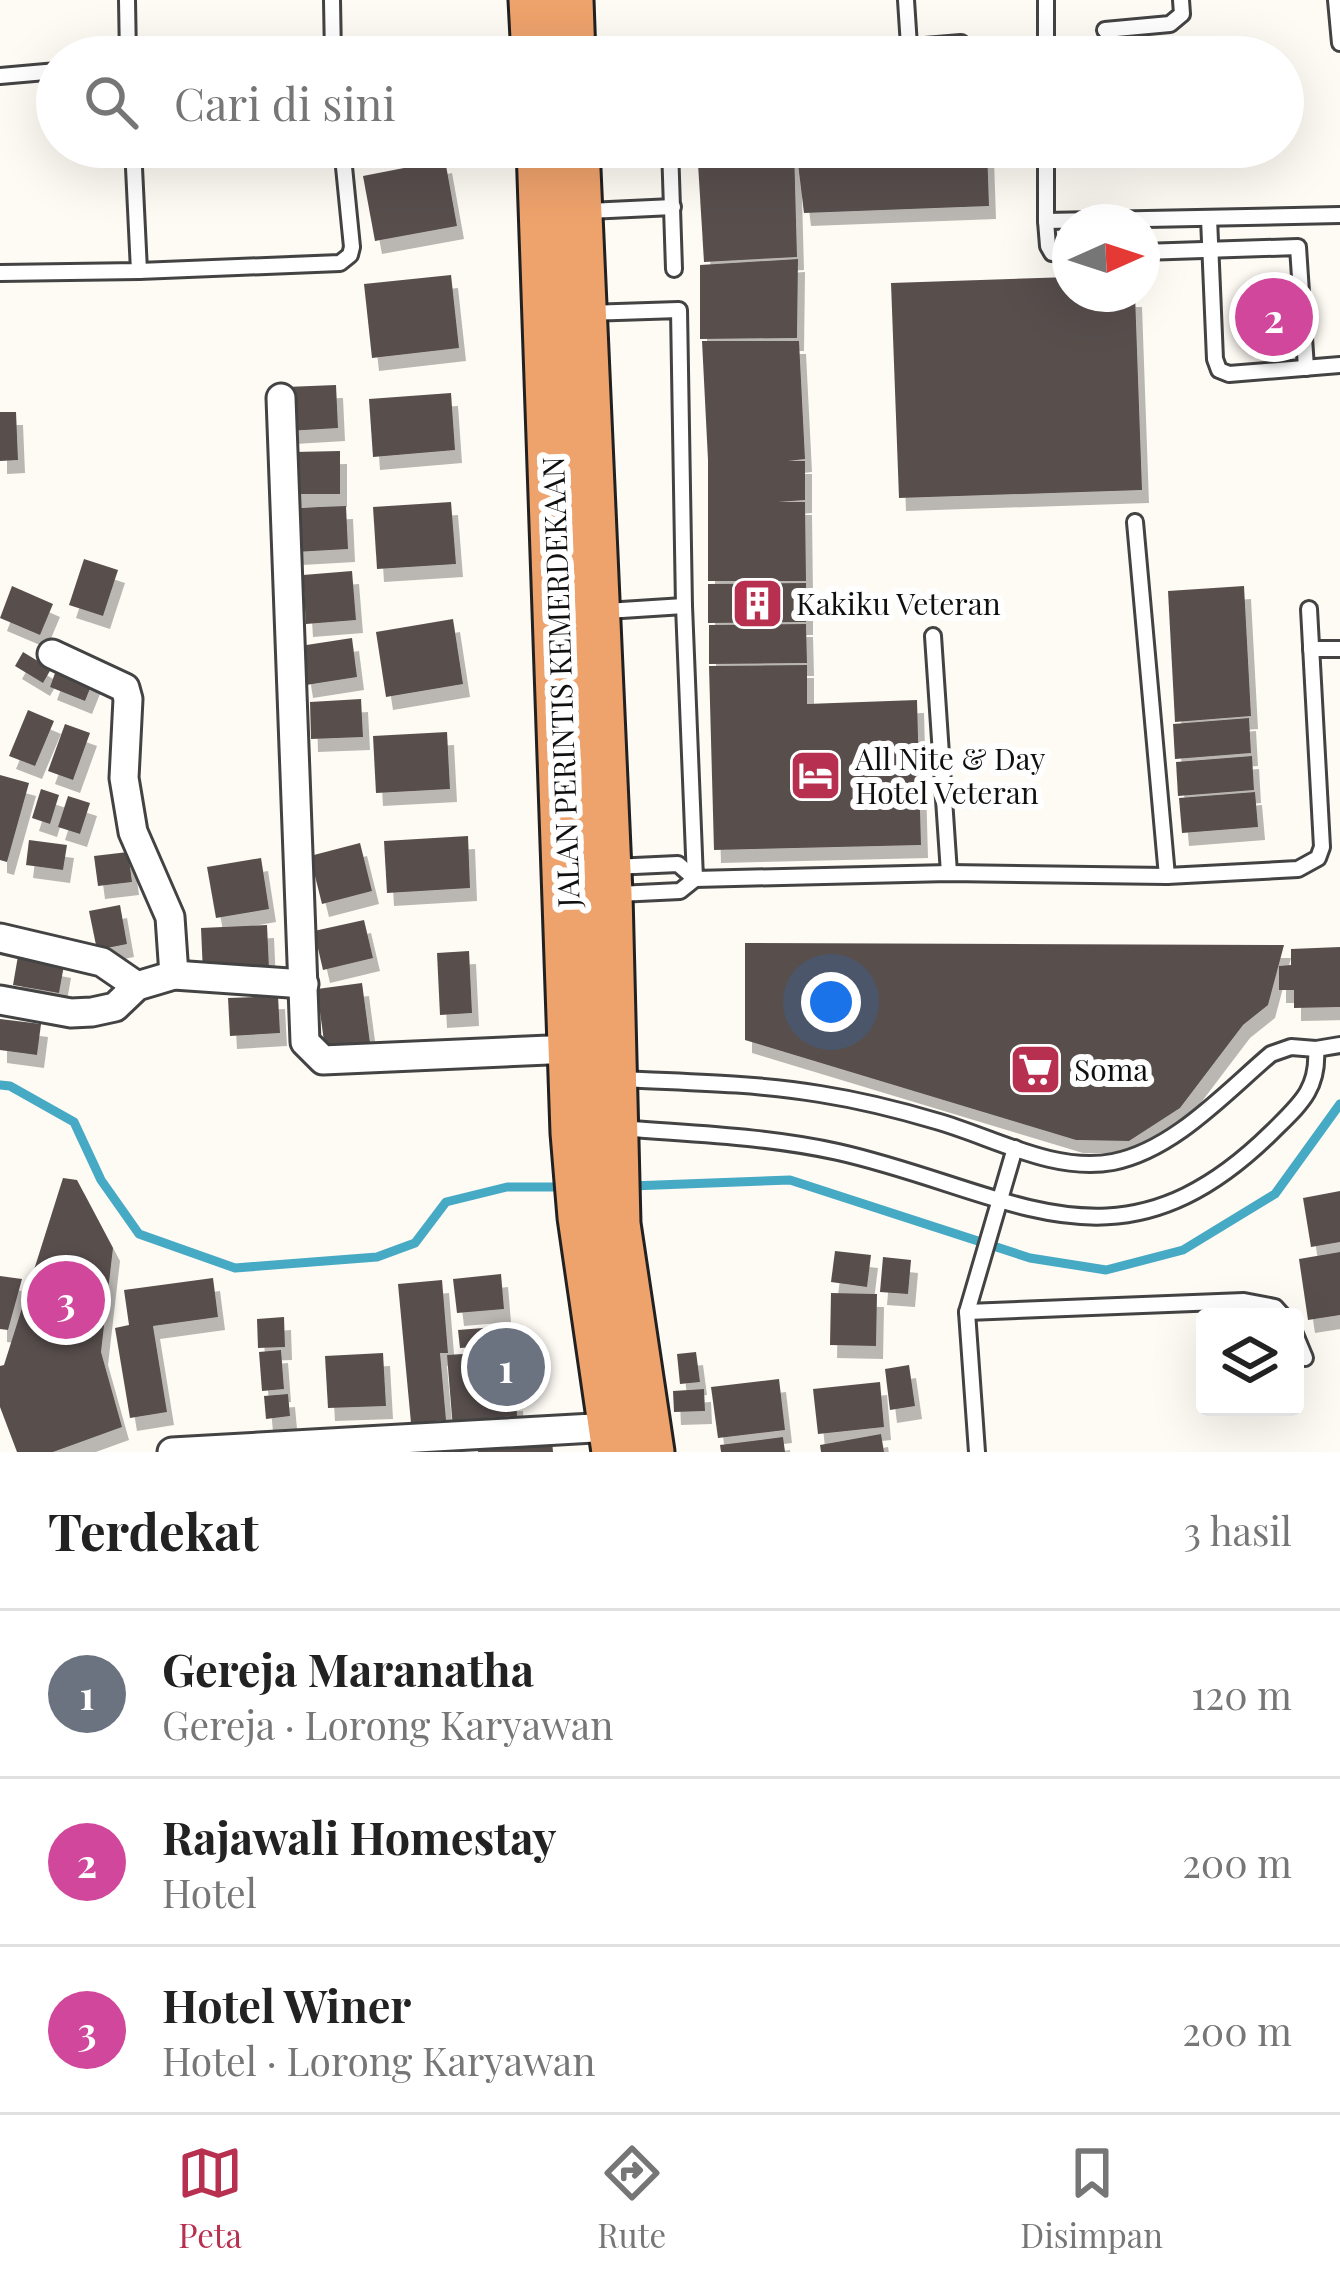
<!DOCTYPE html>
<html lang="id">
<head>
<meta charset="utf-8">
<style>
  :root { --surface:#fff; --page:#f6f6f6; --text:#222; --muted:#767676; --line:#e0e0e0; --accent:#b83050 }
  body { margin:0; font-family:"Playfair Display",serif; background:var(--page); color:var(--text) }
  .controls { position:absolute; right:36px; bottom:36px; display:grid; overflow:hidden; border-radius:12px; box-shadow:0 12px 48px #0002 }
  .controls button { width:108px; height:108px; display:grid; place-items:center; padding:0; border:0; border-bottom:3px solid var(--line); background:var(--surface); color:var(--text); font:60px sans-serif }
  .compass { position:absolute; left:1052px; top:204px; width:108px; height:108px; border-radius:50%; background:var(--surface); box-shadow:0 12px 48px #0002; rotate:87deg }
  .you { position:absolute; left:831px; top:1002px; width:42px; height:42px; margin:-30px; border:9px solid #fff; border-radius:50%; background:#1a73e8; box-shadow:0 0 0 18px #1a73e833 }
  .badge { display:grid; place-items:center; width:78px; height:78px; border-radius:50%; background:var(--accent); color:#fff; font-size:39px; font-weight:700 }
  .pin { position:absolute; translate:-50% -50%; border:6px solid #fff; box-shadow:0 3px 12px #0006 }
  .list { margin:0; padding:0; list-style:none }
  h2 { display:flex; justify-content:space-between; align-items:center; height:156px; margin:0; padding:0 48px; font-size:51px }
  h2 small { font-size:39px; font-weight:400; color:var(--muted) }
  .list li { display:grid; grid-template-columns:78px 1fr auto; gap:36px; align-items:center; box-sizing:border-box; height:168px; padding:0 48px; border-top:3px solid var(--line) }
  .list b { display:block; font-size:45px; white-space:nowrap }
  .list p { margin:0; font-size:39px; white-space:nowrap; color:var(--muted) }
  .list em { font-size:39px; font-style:normal; color:var(--muted) }
  .icon { flex:none; width:66px; height:66px; fill:none; stroke:currentColor; stroke-width:2; stroke-linecap:round; stroke-linejoin:round }
  .map { position:relative; flex:none; width:1340px; height:1452px; overflow:hidden }
  .search { position:absolute; background:var(--surface); box-shadow:0 12px 48px #0002; left:36px; right:36px; top:36px; height:132px; display:flex; align-items:center; gap:30px; box-sizing:border-box; padding:0 42px; border-radius:66px; color:var(--muted); font-size:45px }
  .sheet { height:660px; background:var(--surface) }
  nav { display:flex; justify-content:space-around; align-items:center; box-sizing:border-box; height:168px; border-top:3px solid var(--line); background:var(--surface); font-size:33px; color:var(--muted) }
  nav a { display:grid; justify-items:center; gap:6px }
  nav .on { color:var(--accent) }
  .map>svg:first-child { display:block }
  .lines { fill:none; stroke-linecap:round; stroke-linejoin:round }
  .stream { stroke:#47aac5; stroke-width:9 }
  .building { fill:#584f4d; filter:url(#shadow) }
  .service-casing { stroke:#434343; stroke-width:20 }
  .minor-casing { stroke:#434343; stroke-width:33 }
  .trunk-casing { stroke:#212121; stroke-width:51 }
  .service { stroke:#fff; stroke-width:14 }
  .minor { stroke:#fff; stroke-width:27 }
  .trunk { stroke:#eea26c; stroke-width:45 }
  .labels { text-anchor:middle; dominant-baseline:central; stroke-width:12; stroke-linejoin:round; paint-order:stroke }
  .poi-label { font-size:30px; fill:#101010; stroke:#fff; text-anchor:start }
  .street-label { font-size:30px; fill:#101010; stroke:#fff }
</style>
</head>
<body>
<div class="map">
<svg width="1340" height="1452" viewBox="0 0 1340 1452">
  <defs>
    <filter id="shadow"><feDropShadow dx="7" dy="13" stdDeviation="0" flood-color="#0004"/></filter>
  </defs>
  <rect width="100%" height="100%" fill="#fefaf4"/>
  <g class="lines">
    <g class="stream">
      <polyline points="0,1085 10,1086 74,1122 101,1180 139,1234 235,1268 377,1257 415,1243 446,1202 507,1187 567,1187"/>
      <polyline points="631,1186 790,1180 1030,1258 1106,1270 1183,1250 1275,1194 1340,1104"/>
    </g>
  </g>
  <g class="building">
    <polygon points="441,44 441,57 358,57 357,47"/>
    <polygon points="697,147 794,147 797,257 704,262"/>
    <polygon points="796,147 987,147 989,206 804,213"/>
    <polygon points="445,160 457,226 375,241 363,176"/>
    <polygon points="798,259 797,338 700,339 700,265"/>
    <polygon points="451,275 459,348 372,358 364,284"/>
    <polygon points="1070,277 1070,294 1135,294 1142,490 899,498 891,283"/>
    <polygon points="702,341 799,341 805,459 788,461 805,461 805,500 778,502 805,502 806,581 708,581 708,460"/>
    <polygon points="336,385 338,428 288,431 286,387"/>
    <polygon points="451,393 455,450 373,457 369,399"/>
    <polygon points="0,412 16,412 18,460 0,461"/>
    <polygon points="340,451 340,494 294,494 294,452"/>
    <polygon points="451,502 456,564 377,569 373,507"/>
    <polygon points="346,506 348,549 295,552 293,508"/>
    <polygon points="84,559 118,570 103,616 69,605"/>
    <polygon points="352,571 356,620 306,624 303,575"/>
    <polygon points="806,583 806,622 708,623 708,584"/>
    <polygon points="12,586 53,604 40,635 0,618"/>
    <polygon points="1244,586 1251,716 1175,722 1168,591"/>
    <polygon points="453,619 463,684 386,697 376,632"/>
    <polygon points="806,624 807,663 709,664 709,625"/>
    <polygon points="352,638 357,677 306,685 300,646"/>
    <polygon points="23,652 51,669 43,683 15,666"/>
    <polygon points="59,662 95,676 85,701 50,687"/>
    <polygon points="807,665 807,704 917,700 921,845 714,850 709,666"/>
    <polygon points="361,699 363,737 311,739 310,702"/>
    <polygon points="28,710 54,721 35,766 9,756"/>
    <polygon points="1249,718 1251,753 1175,759 1173,724"/>
    <polygon points="65,724 90,733 73,780 48,771"/>
    <polygon points="447,732 450,789 376,793 373,736"/>
    <polygon points="1252,756 1254,790 1178,796 1176,762"/>
    <polygon points="0,775 29,783 7,862 0,860"/>
    <polygon points="41,789 59,795 50,824 32,818"/>
    <polygon points="1255,792 1258,827 1182,833 1179,798"/>
    <polygon points="68,796 90,803 80,834 58,827"/>
    <polygon points="468,836 470,888 387,893 384,841"/>
    <polygon points="29,840 67,845 63,870 26,865"/>
    <polygon points="360,843 372,891 322,904 310,856"/>
    <polygon points="128,852 132,882 98,886 94,856"/>
    <polygon points="261,858 269,909 216,918 207,867"/>
    <polygon points="120,905 127,944 97,950 89,911"/>
    <polygon points="364,920 373,958 323,970 314,931"/>
    <polygon points="267,925 269,969 203,973 201,928"/>
    <polygon points="745,943 1284,945 1268,1005 1243,1025 1180,1108 1129,1141 1076,1140 745,1040"/>
    <polygon points="1340,947 1340,1007 1294,1008 1294,990 1279,990 1279,966 1291,965 1291,949"/>
    <polygon points="469,951 472,1013 440,1015 437,953"/>
    <polygon points="18,956 64,965 59,993 13,985"/>
    <polygon points="362,983 370,1043 325,1049 317,989"/>
    <polygon points="278,996 280,1033 230,1036 228,998"/>
    <polygon points="0,1019 41,1024 37,1055 0,1050"/>
    <polygon points="63,1178 77,1180 113,1248 101,1352 122,1427 53,1452 17,1452 0,1407 0,1366 4,1365"/>
    <polygon points="1340,1191 1340,1242 1311,1247 1303,1198"/>
    <polygon points="835,1251 871,1255 867,1287 831,1282"/>
    <polygon points="1340,1252 1340,1315 1308,1320 1299,1259"/>
    <polygon points="883,1257 911,1260 908,1294 880,1292"/>
    <polygon points="501,1274 504,1309 457,1313 453,1279"/>
    <polygon points="0,1276 22,1279 8,1330 0,1329"/>
    <polygon points="213,1278 218,1317 153,1326 167,1412 130,1418 115,1328 129,1325 124,1290"/>
    <polygon points="442,1280 448,1353 440,1353 446,1420 411,1423 398,1284"/>
    <polygon points="831,1293 877,1294 876,1346 830,1345"/>
    <polygon points="284,1317 285,1347 258,1348 257,1319"/>
    <polygon points="508,1326 510,1344 460,1348 458,1330"/>
    <polygon points="281,1350 284,1389 262,1391 259,1352"/>
    <polygon points="512,1351 513,1363 481,1368 513,1365 516,1395 485,1397 485,1400 516,1398 517,1416 487,1418 487,1426 453,1429 447,1355"/>
    <polygon points="696,1352 700,1382 680,1384 677,1354"/>
    <polygon points="383,1353 386,1406 328,1408 325,1356"/>
    <polygon points="909,1365 915,1406 890,1410 885,1369"/>
    <polygon points="779,1379 785,1430 718,1438 711,1387"/>
    <polygon points="880,1382 884,1427 818,1434 813,1389"/>
    <polygon points="704,1389 705,1411 674,1412 673,1391"/>
    <polygon points="288,1394 290,1416 266,1419 264,1396"/>
    <polygon points="881,1434 884,1452 821,1452 820,1445"/>
    <polygon points="783,1437 785,1452 721,1452 720,1445"/>
    <polygon points="552,1440 553,1452 478,1452 478,1446"/>
  </g>
  <g class="lines">
    <defs>
      <g id="service">
        <polyline points="127,0 128,57"/>
        <polyline points="332,0 333,57"/>
        <polyline points="906,0 909,46"/>
        <polyline points="1046,0 1046,57"/>
        <polyline points="1336,0 1340,43"/>
        <polyline points="1105,30 1170,24 1182,14 1181,0"/>
        <polyline points="792,57 961,43"/>
        <polyline points="0,76 57,71"/>
        <polyline points="670,147 674,269"/>
        <polyline points="1046,147 1046,221 1340,215"/>
        <polyline points="588,211 673,207"/>
        <polyline points="1209,218 1215,359 1219,370 1229,374 1340,365"/>
        <polyline points="1046,221 1048,246 1052,253 1070,255"/>
        <polyline points="1142,252 1298,247 1306,368"/>
        <polyline points="139,271 340,263 350,255 352,247 342,147"/>
        <polyline points="0,273 139,271 133,147"/>
        <polyline points="587,313 679,310 684,606 695,879 949,873 1167,876 1135,522"/>
        <polyline points="606,611 684,606"/>
        <polyline points="933,636 949,873"/>
        <polyline points="1311,649 1340,649"/>
        <polyline points="613,867 678,864 695,879 680,891 618,894"/>
        <polyline points="1167,876 1298,869 1318,858 1322,847 1309,609"/>
        <path d="M618,1079C685,1082 754,1083 820,1094C858,1100 899,1110 936,1121C993,1137 1053,1173 1113,1162C1174,1150 1226,1092 1271,1054L1291,1047L1316,1049"/>
        <path d="M619,1128C693,1134 766,1136 838,1152C1011,1191 1116,1285 1271,1133C1299,1105 1319,1090 1316,1049L1340,1045"/>
        <polyline points="967,1312 1244,1301 1275,1307 1284,1317"/>
        <polyline points="1295,1334 1305,1358"/>
        <polyline points="977,1452 967,1312 1015,1148"/>
      </g>
      <g id="minor">
        <polyline points="281,398 305,1042 323,1060 572,1049"/>
        <polyline points="52,654 125,688 128,699 124,778 133,832 170,917 174,975"/>
        <polyline points="0,938 102,962 137,986"/>
        <polyline points="0,1000 71,1013 92,1012 115,1007 137,986 174,975 304,984"/>
        <polyline points="172,1452 611,1427"/>
      </g>
      <g id="trunk">
        <polyline points="532,0 535,57"/>
        <polyline points="570,0 572,57"/>
        <polyline points="540,147 574,1133 581,1217 615,1452"/>
        <polyline points="576,147 609,894 617,1224 651,1452"/>
      </g>
    </defs>
    <use href="#service" class="service-casing"/>
    <use href="#minor" class="minor-casing"/>
    <use href="#trunk" class="trunk-casing"/>
    <use href="#service" class="service"/>
    <use href="#minor" class="minor"/>
    <use href="#trunk" class="trunk"/>
  </g>
  <defs>
    <symbol id="building-square" viewBox="-11 -11 22 22"><rect x="-9" y="-9" width="18" height="18" rx="4" fill="#b83050" stroke="#fff"/><path d="M-4-6H4V6H1V3H-1V6H-4ZM-2.5-4.3h1.7v1.8h-1.7ZM.8-4.3h1.7v1.8H.8ZM-2.5-1h1.7V.8h-1.7ZM.8-1h1.7V.8H.8Z" fill="#fff"/></symbol>
    <symbol id="hotel-square" viewBox="-11 -11 22 22"><rect x="-9" y="-9" width="18" height="18" rx="4" fill="#b83050" stroke="#fff"/><path d="M-6-4.5h1.5V1H6V5H4.5V3h-9V5H-6ZM-4 0a1.8 1.8 0 1 1 3.6 0ZM.5 0V-2.5h3Q6-2.5 6 0Z" fill="#fff"/></symbol>
    <symbol id="supermarket-square" viewBox="-11 -11 22 22"><rect x="-9" y="-9" width="18" height="18" rx="4" fill="#b83050" stroke="#fff"/><path d="M-6-5.5h2.5l.6 2H6L4.5 2H-2.5L-4.4-4H-6ZM-1.5 3.2a1.3 1.3 0 1 0 .1 0ZM3 3.2a1.3 1.3 0 1 0 .1 0Z" fill="#fff"/></symbol>
  </defs>
  <g fill-rule="evenodd">
    <use href="#building-square" x="728" y="574" width="59" height="59"/>
    <use href="#hotel-square" x="786" y="746" width="59" height="59"/>
    <use href="#supermarket-square" x="1006" y="1040" width="59" height="59"/>
  </g>
  <g class="labels">
    <g class="poi-label">
      <text x="796" y="603">Kakiku Veteran</text>
      <text x="855" y="758">All Nite &amp; Day<tspan x="855" dy="34">Hotel Veteran</tspan></text>
      <text x="1074" y="1069">Soma</text>
    </g>
    <g class="street-label">
      <text transform="translate(560 682) rotate(-92)">JALAN PERINTIS KEMERDEKAAN</text>
    </g>
  </g>
</svg>
<div class="controls">
<button><svg class="icon" aria-label="layers" viewBox="0 0 24 24"><path d="M12 4l9 5-9 5-9-5zM3 14l9 5 9-5"/></svg></button>
</div>
<svg class="compass" viewBox="-18 -18 36 36"><path d="M0-13l5 13h-10z" fill="#e53935"/><path d="M0 13l5-13h-10z" fill="#767676"/></svg>
<div class="you"></div>
<div class="pin badge" style="left:506px;top:1367px;background:#6b7280">1</div>
<div class="pin badge" style="left:1274px;top:317px;background:#d1479c">2</div>
<div class="pin badge" style="left:66px;top:1300px;background:#d1479c">3</div>
<div class="search"><svg class="icon" aria-label="search" viewBox="0 0 24 24"><circle cx="10" cy="10" r="6"/><path d="M15 15l6 6"/></svg>Cari di sini</div>
</div>
<section class="sheet">
<h2>Terdekat<small>3 hasil</small></h2>
<ul class="list">
<li><span class="badge" style="background:#6b7280">1</span><div><b>Gereja Maranatha</b><p>Gereja · Lorong Karyawan</p></div><em>120 m</em></li>
<li><span class="badge" style="background:#d1479c">2</span><div><b>Rajawali Homestay</b><p>Hotel</p></div><em>200 m</em></li>
<li><span class="badge" style="background:#d1479c">3</span><div><b>Hotel Winer</b><p>Hotel · Lorong Karyawan</p></div><em>200 m</em></li>
</ul>
</section>
<nav>
<a class="on"><svg class="icon" aria-label="map" viewBox="0 0 24 24"><path d="M3 6l6-2 6 2 6-2v14l-6 2-6-2-6 2zM9 4v14M15 6v14"/></svg>Peta</a>
<a><svg class="icon" aria-label="directions" viewBox="0 0 24 24"><path d="M12 3l9 9-9 9-9-9zM9 14v-3h6M13 9l2 2-2 2"/></svg>Rute</a>
<a><svg class="icon" aria-label="saved" viewBox="0 0 24 24"><path d="M7 4h10v16l-5-4-5 4z"/></svg>Disimpan</a>
</nav>
</body>
</html>
